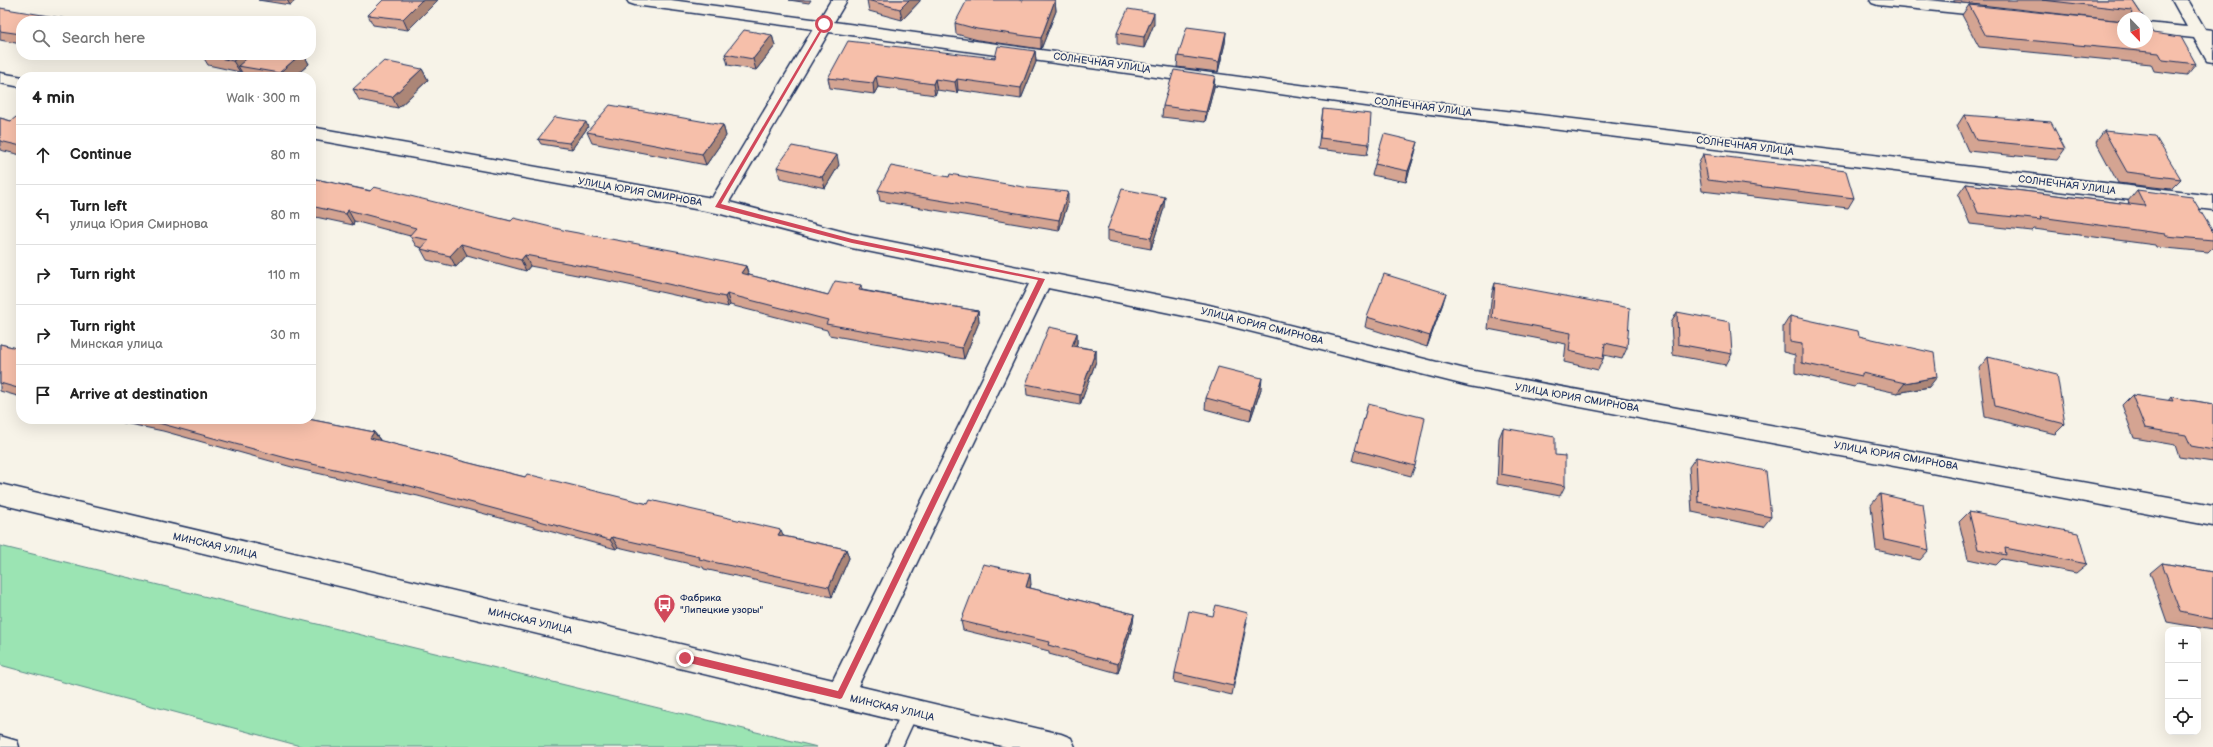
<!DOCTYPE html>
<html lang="en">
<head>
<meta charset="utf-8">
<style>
  :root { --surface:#fff; --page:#f2f2f2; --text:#222; --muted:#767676; --line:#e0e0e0 }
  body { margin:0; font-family:"Balsamiq Sans",sans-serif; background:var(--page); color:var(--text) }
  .controls { position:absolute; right:12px; bottom:12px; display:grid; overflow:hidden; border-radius:8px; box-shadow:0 4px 16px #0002 }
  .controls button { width:36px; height:36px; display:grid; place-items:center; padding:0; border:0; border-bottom:1px solid var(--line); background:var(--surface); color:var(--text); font:20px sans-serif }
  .compass { position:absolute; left:2117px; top:12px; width:36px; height:36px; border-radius:50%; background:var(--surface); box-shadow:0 4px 16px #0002; rotate:157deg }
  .stop { position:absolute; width:12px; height:12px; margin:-9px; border:3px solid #d1495b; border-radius:50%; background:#fff }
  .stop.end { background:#d1495b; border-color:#fff; box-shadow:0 1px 4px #0008 }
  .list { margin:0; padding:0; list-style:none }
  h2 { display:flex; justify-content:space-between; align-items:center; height:52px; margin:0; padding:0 16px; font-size:17px }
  h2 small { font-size:13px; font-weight:400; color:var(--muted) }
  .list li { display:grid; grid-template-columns:26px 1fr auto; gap:12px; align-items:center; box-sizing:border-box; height:60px; padding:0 16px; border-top:1px solid var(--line) }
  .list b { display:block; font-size:15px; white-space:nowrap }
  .list p { margin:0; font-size:13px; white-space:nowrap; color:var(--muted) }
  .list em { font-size:13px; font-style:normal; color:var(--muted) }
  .icon { flex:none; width:22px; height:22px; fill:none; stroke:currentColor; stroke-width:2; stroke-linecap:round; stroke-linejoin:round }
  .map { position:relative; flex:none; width:2213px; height:747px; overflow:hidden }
  .search { position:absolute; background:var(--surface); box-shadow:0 4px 16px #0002; left:16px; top:16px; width:300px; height:44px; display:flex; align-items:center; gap:10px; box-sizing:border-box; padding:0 14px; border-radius:16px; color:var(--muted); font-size:15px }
  .panel { position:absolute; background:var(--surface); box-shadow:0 4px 16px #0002; left:16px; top:72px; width:300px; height:352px; border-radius:16px }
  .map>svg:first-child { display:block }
  .green { fill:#9be4b3; stroke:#5b8a88 }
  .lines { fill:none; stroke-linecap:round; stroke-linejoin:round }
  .service-casing { stroke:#1b2f5e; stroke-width:3 }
  .minor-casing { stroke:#1b2f5e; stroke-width:3 }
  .service { fill:#f7f3e8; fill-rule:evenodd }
  .minor { fill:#f7f3e8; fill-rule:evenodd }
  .wall { fill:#d4a492; stroke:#1b2f5e }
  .shaded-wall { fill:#ac8677; stroke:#1b2f5e }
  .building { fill:#f6bfaa; stroke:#1b2f5e }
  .route { fill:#d1495b }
  .labels { text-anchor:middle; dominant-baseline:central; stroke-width:4; stroke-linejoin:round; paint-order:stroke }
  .street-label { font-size:10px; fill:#1b2f5e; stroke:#f7f3e8 }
  .poi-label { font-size:10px; fill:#1b2f5e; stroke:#f7f3e8; text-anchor:start }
</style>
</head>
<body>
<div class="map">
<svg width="2213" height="747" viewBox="0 0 2213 747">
  <rect width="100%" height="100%" fill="#f7f3e8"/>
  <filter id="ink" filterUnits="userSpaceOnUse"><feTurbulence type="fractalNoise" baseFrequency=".025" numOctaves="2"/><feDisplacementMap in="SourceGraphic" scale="8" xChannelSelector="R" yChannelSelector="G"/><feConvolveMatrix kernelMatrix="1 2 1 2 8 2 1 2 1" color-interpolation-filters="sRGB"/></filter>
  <g filter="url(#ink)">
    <polygon class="green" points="0,546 817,747 304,747 0,665"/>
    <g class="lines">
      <defs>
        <g id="service">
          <polygon points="910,704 916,707 918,712 902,747 886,747 904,707"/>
          <polygon points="0,736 17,741 19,747 0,747"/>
        </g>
        <g id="minor">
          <polygon points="627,0 671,0 819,20 831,0 847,0 834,22 1373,95 2213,196 2213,210 1373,107 829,32 729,202 852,234 1209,305 1469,370 2213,506 2213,526 1469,386 1209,321 1048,288 858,686 1061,734 1071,738 1075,747 1006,747 0,504 0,484 833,680 1029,284 852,248 717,213 311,139 311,127 712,198 813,29 635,5 629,3"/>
          <polygon points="1870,0 1927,0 1996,7 2002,8 2004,12 2002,16 1996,17 1878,5 1872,3"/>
          <polygon points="2172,0 2188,0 2205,29 2213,30 2213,62 2207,61 2194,38 2147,33 2147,23 2187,27"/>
          <polygon points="0,73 23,77 21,77 21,87 0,83"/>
        </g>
      </defs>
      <use href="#service" class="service-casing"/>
      <use href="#minor" class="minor-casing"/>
      <use href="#service" class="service"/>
      <use href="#minor" class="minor"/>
    </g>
    <g class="wall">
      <polygon points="258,0 296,0 290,5"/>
      <polygon points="383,0 438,0 408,30 373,25 368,15"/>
      <polygon points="789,0 811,0 809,3"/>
      <polygon points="867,0 920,0 920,1 902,20 869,11"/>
      <polygon points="1055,0 1056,11 1041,49 978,40 956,34 955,23 1023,1"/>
      <polygon points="1954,0 2132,0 2144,18 2123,18 2123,21 1954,2"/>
      <polygon points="1969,5 2153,33 2196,64 2187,75 2154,71 2151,64 1979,47 1962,15"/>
      <polygon points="0,8 21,21 21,44 0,40"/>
      <polygon points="1154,24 1144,48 1117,44 1117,33"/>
      <polygon points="1226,32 1225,43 1218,72 1177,67 1178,56"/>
      <polygon points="772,35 775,46 756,70 728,65 725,54"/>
      <polygon points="1035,51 1036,62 1021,99 958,90 957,93 937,90 935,95 878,87 874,94 830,88 828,78 995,58"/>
      <polygon points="202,55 304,55 309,64 294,77 245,77 241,71 240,72 208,65"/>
      <polygon points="422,69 428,80 398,108 359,100 353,89"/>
      <polygon points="1214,87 1205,122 1162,117 1163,106"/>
      <polygon points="1323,109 1369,144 1367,155 1318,149"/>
      <polygon points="1964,115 2065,149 2057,160 1968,151 1957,126"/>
      <polygon points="0,118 11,121 21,118 21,155 0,150"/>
      <polygon points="723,125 726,136 706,165 592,143 587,132"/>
      <polygon points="588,127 572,149 541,144 538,139"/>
      <polygon points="2104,131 2181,179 2171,189 2118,183 2096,142"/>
      <polygon points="1415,153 1406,182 1372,175 1375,164"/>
      <polygon points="1703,154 1854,198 1848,208 1702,191 1698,165"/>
      <polygon points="839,165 825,188 780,178 777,167"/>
      <polygon points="949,177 1068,203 1059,231 880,201 878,190"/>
      <polygon points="311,178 511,221 746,266 749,275 828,295 861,285 862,290 978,311 979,322 964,359 829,335 827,330 730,305 728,307 624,284 530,266 526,271 467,255 456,267 427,260 421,249 422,248 416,246 410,236 354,221 353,225 311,216"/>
      <polygon points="1966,184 2129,204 2128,201 2137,190 2213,240 2213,247 2208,252 2156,247 2155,245 2034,229 2032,231 1970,224 1958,195"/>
      <polygon points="1164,208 1151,249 1107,241 1107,230"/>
      <polygon points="1495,283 1627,348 1622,359 1604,355 1603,359 1598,370 1564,362 1566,344 1488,329 1492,293"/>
      <polygon points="1443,303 1427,347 1365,327 1367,317"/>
      <polygon points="1677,312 1732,354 1726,365 1673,355 1671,323"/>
      <polygon points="1790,316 1929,387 1897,393 1856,384 1854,387 1795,373 1795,355 1783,352 1783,327"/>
      <polygon points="1077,333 1077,343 1076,346 1096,350 1096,361 1080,405 1027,395 1026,384"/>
      <polygon points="0,344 21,349 21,397 0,391"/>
      <polygon points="1988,357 2065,424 2055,434 1985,417 1979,368"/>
      <polygon points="1261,389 1250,421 1205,409 1206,398"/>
      <polygon points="2132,395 2168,401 2171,397 2213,404 2213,462 2179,457 2175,445 2134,438 2122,405"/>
      <polygon points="1368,404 1415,466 1411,476 1353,461"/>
      <polygon points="105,419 308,419 374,432 381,441 525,477 648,504 783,536 846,549 849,558 832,597 704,569 703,567 618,547 616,549 418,496 299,469 163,431"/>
      <polygon points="1503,428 1555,455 1565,486 1560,496 1497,484 1499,438"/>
      <polygon points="1696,457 1771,517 1763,527 1692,512 1689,467"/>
      <polygon points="1880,494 1929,550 1920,560 1876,550 1871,505"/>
      <polygon points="1969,512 2087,564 2076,573 2002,559 1996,565 1968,559 1959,522"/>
      <polygon points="2162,563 2213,572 2213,630 2167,622 2150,573"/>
      <polygon points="1031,584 1030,588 1134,614 1133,623 1118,673 1049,654 1049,651 963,630 961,621"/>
      <polygon points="1213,616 1247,622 1232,695 1174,682 1175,673"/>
    </g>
    <g class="shaded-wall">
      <polygon points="287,0 296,0 290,5"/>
      <polygon points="422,0 438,0 408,30 403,19"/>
      <polygon points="909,0 920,0 920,1 902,20 900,9"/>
      <polygon points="1055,0 1056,11 1041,49 1041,38"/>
      <polygon points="1154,13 1154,24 1144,48 1144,37"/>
      <polygon points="1226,32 1225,43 1218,72 1219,62"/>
      <polygon points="772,35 775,46 756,70 753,59"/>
      <polygon points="1035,51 1036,62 1021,99 1021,88"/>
      <polygon points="241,55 261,55 238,66 241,71 240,72 233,61"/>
      <polygon points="300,55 304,55 309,64 294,77 281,77 279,73"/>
      <polygon points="422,69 428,80 398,108 392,97"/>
      <polygon points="876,76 878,87 874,94 873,83"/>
      <polygon points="1215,76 1214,87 1205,122 1206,112"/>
      <polygon points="935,79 937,90 935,95 933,84"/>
      <polygon points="957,79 958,90 957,93 955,82"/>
      <polygon points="586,122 588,127 572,149 569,143"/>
      <polygon points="723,125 726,136 706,165 702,154"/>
      <polygon points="1418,142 1415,153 1406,182 1408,171"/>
      <polygon points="837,155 839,165 825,188 822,177"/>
      <polygon points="1068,192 1068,203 1059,231 1059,220"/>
      <polygon points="1165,197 1164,208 1151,249 1151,238"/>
      <polygon points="348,210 354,221 353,225 346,214"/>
      <polygon points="461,244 467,255 456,267 450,256"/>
      <polygon points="525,255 530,266 526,271 521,260"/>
      <polygon points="746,266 749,277 741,273"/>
      <polygon points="1446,293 1443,303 1427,347 1430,336"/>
      <polygon points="727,294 730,305 728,307 725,297"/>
      <polygon points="978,311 979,322 964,359 962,348"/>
      <polygon points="1077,333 1077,343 1072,356 1072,346"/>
      <polygon points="1096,350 1096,361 1080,405 1080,395"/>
      <polygon points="1937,377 1929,387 1897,393 1905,383"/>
      <polygon points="1262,378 1261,389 1250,421 1252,410"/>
      <polygon points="374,432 382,443 370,438"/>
      <polygon points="781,530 785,539 778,535"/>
      <polygon points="612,537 618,547 616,549 610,540"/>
      <polygon points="846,549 849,558 832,597 829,587"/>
      <polygon points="1030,574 1031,584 1027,597 1026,587"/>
      <polygon points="1134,614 1133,623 1118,673 1118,664"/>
    </g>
    <g class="building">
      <polygon points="383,0 422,0 403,19 368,15"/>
      <polygon points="867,0 909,0 900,9"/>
      <polygon points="967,0 1018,0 1023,1 1023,0 1055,0 1041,38 977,29 955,23"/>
      <polygon points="2042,0 2132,0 2144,18 2131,18 2132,10"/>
      <polygon points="1969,5 2123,21 2123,42 2147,42 2147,23 2153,33 2181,37 2196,64 2163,60 2159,53 1986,36"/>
      <polygon points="0,8 79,21 21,21 21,34 0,31"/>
      <polygon points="1128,9 1154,13 1144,37 1117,33"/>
      <polygon points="1187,27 1226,32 1219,62 1178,56"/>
      <polygon points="744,30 772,35 753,59 725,54"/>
      <polygon points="848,41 995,58 998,46 1035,51 1021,88 957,79 955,82 935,79 933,84 876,76 873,83 828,78"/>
      <polygon points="206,55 241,55 233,61"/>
      <polygon points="251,55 300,55 279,73 238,66"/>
      <polygon points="384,61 422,69 392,97 353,89"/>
      <polygon points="1174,70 1215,76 1206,112 1163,106"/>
      <polygon points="610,105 723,125 702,154 587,132"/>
      <polygon points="1323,109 1371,114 1369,144 1320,138"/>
      <polygon points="1964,115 2051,122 2065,149 1976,140"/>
      <polygon points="16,117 21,118 21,146 0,141 0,118 11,121"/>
      <polygon points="555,117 586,122 569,143 538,139"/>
      <polygon points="2104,131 2155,136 2181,179 2127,172"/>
      <polygon points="1384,134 1418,142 1408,171 1375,164"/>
      <polygon points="792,146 837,155 822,177 777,167"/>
      <polygon points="1703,154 1751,160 1846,171 1854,198 1708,180"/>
      <polygon points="891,166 949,177 950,174 1029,188 1068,192 1059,220 878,190"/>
      <polygon points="311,178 370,191 374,187 511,221 514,218 567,231 687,253 746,266 741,273 828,295 835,281 861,285 859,290 978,311 962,348 826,324 828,320 727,294 725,297 619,273 525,255 521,260 461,244 450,256 421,249 429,240 409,236 416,228 348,210 346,214 311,206"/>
      <polygon points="1966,184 2145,206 2137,190 2192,197 2213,232 2213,240 2166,236 2165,234 2040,217 2041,220 1978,213"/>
      <polygon points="1122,189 1165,197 1151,238 1107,230"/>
      <polygon points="1384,274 1446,293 1430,336 1367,317"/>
      <polygon points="1495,283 1630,308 1627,348 1605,343 1603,359 1569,351 1571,333 1492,318"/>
      <polygon points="1677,312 1730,322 1732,354 1678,344"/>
      <polygon points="1790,316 1858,331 1859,336 1934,353 1937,377 1905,383 1862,373 1862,376 1802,363 1802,344 1790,342"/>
      <polygon points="1049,327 1077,333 1072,346 1096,350 1080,395 1026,384"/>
      <polygon points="0,344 21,349 21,389 0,383"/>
      <polygon points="1988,357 2057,374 2065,424 1995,406"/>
      <polygon points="1218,367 1262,378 1252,410 1206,398"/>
      <polygon points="2132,395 2173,401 2171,397 2213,404 2213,450 2191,446 2186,435 2145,428"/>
      <polygon points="1368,404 1425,418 1415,466 1355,450"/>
      <polygon points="144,419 308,419 374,432 370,438 525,477 527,474 648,504 650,500 781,530 778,535 846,549 829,587 699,559 700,557 612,537 610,540 410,486 290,459"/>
      <polygon points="1503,428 1555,437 1555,455 1565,456 1565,486 1501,474"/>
      <polygon points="1696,457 1766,471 1771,517 1698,502"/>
      <polygon points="1880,494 1923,504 1929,550 1885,540"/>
      <polygon points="1969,512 2078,533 2087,564 2005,548 2006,555 1978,549"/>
      <polygon points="2162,563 2213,572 2213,619 2180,612"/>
      <polygon points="983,564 1030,574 1026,587 1134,614 1118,664 1048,645 1049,642 961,621"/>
      <polygon points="1216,605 1248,613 1233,686 1175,673 1189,611 1213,616"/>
    </g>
  </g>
  <polygon class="route" points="824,23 826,24 721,204 852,239 1045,279 842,698 840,699 685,662 681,658 685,654 838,691 1038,280 852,243 715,207"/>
  <defs>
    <symbol id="bus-pin" viewBox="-11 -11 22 30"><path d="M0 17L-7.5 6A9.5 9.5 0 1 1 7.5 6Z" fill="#d1495b" stroke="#f7f3e8"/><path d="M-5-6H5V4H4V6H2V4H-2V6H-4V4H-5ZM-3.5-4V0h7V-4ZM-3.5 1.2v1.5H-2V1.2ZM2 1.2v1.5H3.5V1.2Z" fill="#fff"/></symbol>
  </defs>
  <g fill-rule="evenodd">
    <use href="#bus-pin" x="652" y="592" width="25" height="34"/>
  </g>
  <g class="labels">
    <g class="street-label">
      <text transform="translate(1102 63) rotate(8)">СОЛНЕЧНАЯ УЛИЦА</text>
      <text transform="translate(1423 107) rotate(7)">СОЛНЕЧНАЯ УЛИЦА</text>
      <text transform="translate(1745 146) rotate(7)">СОЛНЕЧНАЯ УЛИЦА</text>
      <text transform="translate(2067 185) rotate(7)">СОЛНЕЧНАЯ УЛИЦА</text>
      <text transform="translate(640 192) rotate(10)">УЛИЦА ЮРИЯ СМИРНОВА</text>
      <text transform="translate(1262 326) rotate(14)">УЛИЦА ЮРИЯ СМИРНОВА</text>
      <text transform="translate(1577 398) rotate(10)">УЛИЦА ЮРИЯ СМИРНОВА</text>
      <text transform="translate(1896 456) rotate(10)">УЛИЦА ЮРИЯ СМИРНОВА</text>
      <text transform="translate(215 546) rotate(13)">МИНСКАЯ УЛИЦА</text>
      <text transform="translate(530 621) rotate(13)">МИНСКАЯ УЛИЦА</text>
      <text transform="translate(892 708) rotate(13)">МИНСКАЯ УЛИЦА</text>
    </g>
    <g class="poi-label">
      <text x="680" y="598">Фабрика<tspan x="680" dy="12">"Липецкие узоры"</tspan></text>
    </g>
  </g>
</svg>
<div class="controls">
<button>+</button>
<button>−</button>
<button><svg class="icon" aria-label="locate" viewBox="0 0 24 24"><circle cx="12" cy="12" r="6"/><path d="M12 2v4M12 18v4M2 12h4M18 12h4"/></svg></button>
</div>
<svg class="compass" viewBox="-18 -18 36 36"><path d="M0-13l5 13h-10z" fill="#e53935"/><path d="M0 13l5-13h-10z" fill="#767676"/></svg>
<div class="stop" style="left:824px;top:24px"></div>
<div class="stop end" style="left:685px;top:658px"></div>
<div class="search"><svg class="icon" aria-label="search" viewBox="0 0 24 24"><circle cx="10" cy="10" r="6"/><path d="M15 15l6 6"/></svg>Search here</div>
<section class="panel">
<h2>4 min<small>Walk · 300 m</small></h2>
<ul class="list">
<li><svg class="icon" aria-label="ahead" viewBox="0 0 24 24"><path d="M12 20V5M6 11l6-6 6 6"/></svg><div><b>Continue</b></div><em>80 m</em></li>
<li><svg class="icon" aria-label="left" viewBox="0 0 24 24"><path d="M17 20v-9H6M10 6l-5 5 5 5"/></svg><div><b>Turn left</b><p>улица Юрия Смирнова</p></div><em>80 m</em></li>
<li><svg class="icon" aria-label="right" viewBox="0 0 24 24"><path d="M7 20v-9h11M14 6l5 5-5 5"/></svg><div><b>Turn right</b></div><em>110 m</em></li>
<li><svg class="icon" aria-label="right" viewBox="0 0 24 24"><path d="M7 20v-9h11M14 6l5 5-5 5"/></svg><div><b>Turn right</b><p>Минская улица</p></div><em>30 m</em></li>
<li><svg class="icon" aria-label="arrive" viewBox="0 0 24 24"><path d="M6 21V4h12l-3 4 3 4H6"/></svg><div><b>Arrive at destination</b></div></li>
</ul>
</section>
</div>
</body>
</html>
